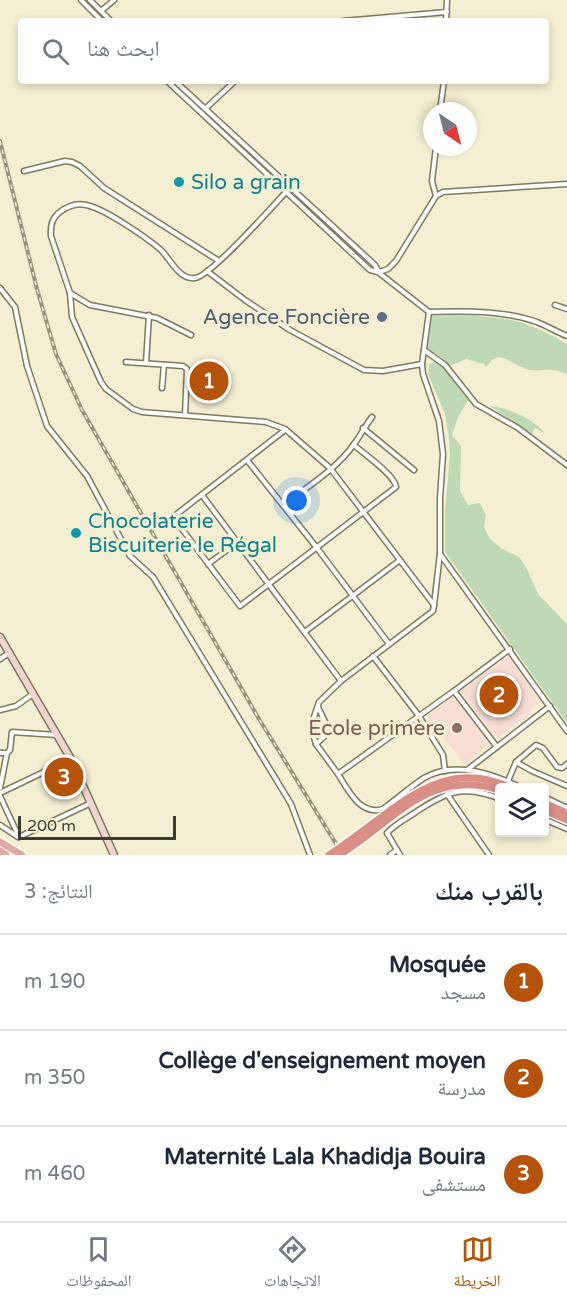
<!DOCTYPE html>
<html lang="ar">
<head>
<meta charset="utf-8">
<style>
  :root { --surface:#fff; --page:#f2f2f3; --text:#1f2937; --muted:#747a83; --line:#e0e1e3; --accent:#b45309 }
  body { margin:0; font-family:"Varela Round","Noto Naskh Arabic",sans-serif; background:var(--page); color:var(--text); direction:rtl }
  .controls { position:absolute; right:18px; bottom:18px; display:grid; overflow:hidden; border-radius:6px; box-shadow:0 3px 9px #0003 }
  .controls button { width:54px; height:54px; display:grid; place-items:center; padding:0; border:0; border-bottom:2px solid var(--line); background:var(--surface); color:var(--text); font:30px sans-serif }
  .compass { position:absolute; left:423px; top:102px; width:54px; height:54px; border-radius:50%; background:var(--surface); box-shadow:0 3px 9px #0003; rotate:145deg }
  .scale { position:absolute; left:18px; bottom:15px; width:158px; box-sizing:border-box; padding-left:6px; border:3px solid #3f3d32; border-top:0; font-size:16px; line-height:21px; white-space:nowrap; color:#3f3d32; -webkit-text-stroke:4px #f4efd2; paint-order:stroke }
  .you { position:absolute; left:297px; top:501px; width:21px; height:21px; margin:-15px; border:4px solid #fff; border-radius:50%; background:#1a73e8; box-shadow:0 0 0 9px #1a73e833 }
  .badge { display:grid; place-items:center; width:39px; height:39px; border-radius:50%; background:var(--accent); color:#fff; font-size:20px; font-weight:700 }
  .pin { position:absolute; translate:-50% -50%; border:3px solid #fff; box-shadow:0 2px 6px #0006 }
  .list { margin:0; padding:0; list-style:none }
  h2 { display:flex; justify-content:space-between; align-items:center; height:78px; margin:0; padding:0 24px; font-size:26px }
  h2 small { font-size:20px; font-weight:400; color:var(--muted) }
  .list li { display:grid; grid-template-columns:39px 1fr auto; gap:18px; align-items:center; box-sizing:border-box; height:96px; padding:0 24px; border-top:2px solid var(--line) }
  .list b { display:block; font-size:22px; white-space:nowrap }
  .list p { margin:0; font-size:20px; white-space:nowrap; color:var(--muted) }
  .list em { font-size:20px; font-style:normal; color:var(--muted) }
  .icon { flex:none; width:33px; height:33px; fill:none; stroke:currentColor; stroke-width:2; stroke-linecap:round; stroke-linejoin:round }
  .map { position:relative; flex:none; width:567px; height:855px; overflow:hidden; direction:ltr }
  .search { position:absolute; background:var(--surface); box-shadow:0 3px 9px #0003; left:18px; right:18px; top:18px; height:66px; display:flex; align-items:center; gap:15px; box-sizing:border-box; padding:0 21px; border-radius:6px; color:var(--muted); font-size:22px }
  .sheet { height:366px; background:var(--surface) }
  nav { display:flex; justify-content:space-around; align-items:center; box-sizing:border-box; height:84px; border-top:2px solid var(--line); background:var(--surface); font-size:16px; color:var(--muted) }
  nav a { display:grid; justify-items:center; gap:3px }
  nav .on { color:var(--accent) }
  .map>svg:first-child { display:block }
  .education { fill:#f7ded5 }
  .green { fill:#bfd8b6 }
  .lines { fill:none; stroke-linecap:round; stroke-linejoin:round }
  .minor-casing { stroke:#7e795f; stroke-width:7 }
  .secondary-casing { stroke:#7e795f; stroke-width:9 }
  .primary-casing { stroke:#fff; stroke-width:10 }
  .trunk-casing { stroke:#fff; stroke-width:10 }
  .minor { stroke:#fff; stroke-width:4 }
  .secondary { stroke:#f1d5d1; stroke-width:6 }
  .primary { stroke:#e3aaa4; stroke-width:7 }
  .trunk { stroke:#da8e86; stroke-width:7 }
  .rail-casing { stroke:#95927e; stroke-width:4 }
  .rail { stroke:#f4efd2; stroke-width:1.5; stroke-dasharray:4.5; stroke-linecap:butt }
  .trunk-bridge-casing { stroke:#fff; stroke-width:10; stroke-linecap:butt }
  .trunk-bridge { stroke:#da8e86; stroke-width:7 }
  .culture-dot { fill:#0f9aa8; stroke:#f4efd2; stroke-width:2 }
  .service-dot { fill:#5c6f8a; stroke:#f4efd2; stroke-width:2 }
  .education-dot { fill:#8d6e63; stroke:#f4efd2; stroke-width:2 }
  .labels { text-anchor:middle; dominant-baseline:central; stroke-width:6; stroke-linejoin:round; paint-order:stroke }
  .culture-label { font-size:21px; fill:#0d838f; stroke:#f4efd2; text-anchor:start }
  .service-label { font-size:21px; fill:#4e5e75; stroke:#f4efd2; text-anchor:end }
  .education-label { font-size:21px; fill:#785e54; stroke:#f4efd2; text-anchor:end }
</style>
</head>
<body>
<div class="map">
<svg width="567" height="855" viewBox="0 0 567 855">
  <rect width="100%" height="100%" fill="#f4efd2"/>
  <g class="education">
    <polygon points="509,656 533,687 538,702 531,709 530,715 522,721 519,721 519,722 497,739 460,691"/>
    <polygon points="453,697 489,744 470,760 468,764 464,764 427,716"/>
  </g>
  <g class="green">
    <path d="M432,316C460,315 489,315 516,321C534,326 551,335 567,344V374C548,366 547,372 530,370C519,368 510,359 499,357L492,360L486,367L484,364L466,359L450,366L439,356L428,350Z"/>
    <path d="M436,360C449,371 457,388 468,400L458,417L452,435L461,446L460,491L468,505L480,503L486,515L484,527L490,539L502,549L519,557L527,569L538,594L567,624V723L445,552V512L450,455L449,439L445,414L428,374L429,365Z"/>
    <path d="M490,406C506,407 536,420 544,433L535,428L532,434Z"/>
  </g>
  <g class="lines">
    <defs>
      <g id="minor">
        <polyline points="81,0 102,21"/>
        <polyline points="90,0 111,21"/>
        <polyline points="101,11 114,0"/>
        <polyline points="343,21 447,12"/>
        <polyline points="446,21 447,0"/>
        <polyline points="167,81 370,270 378,272 429,312 422,364 423,374 439,421 443,454 440,498 440,553 434,605"/>
        <polyline points="175,81 375,265 378,271"/>
        <polyline points="205,109 235,81"/>
        <polyline points="440,111 444,81"/>
        <polyline points="24,171 65,161 72,162 80,166 104,188 219,261"/>
        <path d="M285,193C272,207 210,277 195,278C179,280 171,260 161,250C147,238 104,208 86,205C78,203 72,205 64,209C53,216 50,223 51,236L70,293L72,317L101,382L106,389L133,409L142,412L266,422L285,429L330,468L434,605L433,611L341,681L319,702L312,723L313,734L316,744L338,774L454,691"/>
        <polyline points="436,196 432,181 436,147"/>
        <polyline points="207,271 245,300 290,330 364,370 383,371 422,364"/>
        <polyline points="379,272 388,269 396,261 436,196 443,192 567,184"/>
        <polyline points="0,288 15,307 27,366 47,426 87,476 130,556 153,577 291,804 310,855"/>
        <polyline points="70,293 90,305 157,318 191,335"/>
        <polyline points="555,305 567,309"/>
        <path d="M429,312C464,311 503,310 537,322C547,326 557,332 567,336"/>
        <polyline points="424,350 445,365 476,404 518,428 567,465"/>
        <polyline points="126,362 183,366 187,369 185,415"/>
        <polyline points="146,363 149,315"/>
        <polyline points="162,388 164,365"/>
        <polyline points="363,428 414,470"/>
        <path d="M285,430L173,517L240,606L396,487C395,475 364,454 354,445"/>
        <polyline points="247,460 317,548 389,644"/>
        <polyline points="202,495 341,681"/>
        <path d="M283,505C306,488 338,468 354,444C361,435 365,426 372,417"/>
        <polyline points="440,554 567,731"/>
        <polyline points="208,564 238,542"/>
        <polyline points="306,631 400,560"/>
        <polyline points="373,656 419,716 443,755 445,771"/>
        <polyline points="0,659 9,653"/>
        <polyline points="0,710 16,706 33,694"/>
        <polyline points="316,744 328,733 329,730 318,707"/>
        <polyline points="497,747 454,691 510,649"/>
        <polyline points="0,753 7,753 10,750 12,732 57,735"/>
        <polyline points="516,762 532,771 567,786"/>
        <polyline points="467,770 550,706"/>
        <path d="M338,774C348,790 360,816 383,809C397,799 410,787 424,778C455,760 493,774 522,788"/>
        <polyline points="508,781 516,762 536,745 543,748 557,767 562,768 567,764"/>
        <polyline points="0,788 7,753"/>
        <polyline points="0,793 71,759"/>
        <polyline points="447,794 489,855"/>
        <polyline points="0,796 19,837 91,803"/>
        <polyline points="544,797 567,808"/>
        <polyline points="544,819 567,829"/>
        <polyline points="0,825 18,837"/>
        <polyline points="390,855 397,850"/>
        <path d="M400,855L387,833C394,825 405,819 413,814C444,793 463,783 500,799"/>
      </g>
      <polyline id="secondary" points="0,637 71,759 114,855"/>
      <g id="primary">
        <polyline points="0,842 22,855"/>
        <polyline points="0,851 6,855"/>
      </g>
      <g id="trunk">
        <polyline points="544,803 567,813"/>
        <polyline points="544,810 567,820"/>
        <path d="M353,838C404,802 445,757 511,788"/>
        <path d="M357,843C404,809 437,770 500,790"/>
      </g>
    </defs>
    <use href="#minor" class="minor-casing"/>
    <use href="#secondary" class="secondary-casing"/>
    <use href="#primary" class="primary-casing"/>
    <use href="#trunk" class="trunk-casing"/>
    <use href="#minor" class="minor"/>
    <use href="#secondary" class="secondary"/>
    <use href="#primary" class="primary"/>
    <use href="#trunk" class="trunk"/>
    <defs>
      <polyline id="rail" points="0,141 37,289 56,354 82,410 259,719 343,855"/>
    </defs>
    <use href="#rail" class="rail-casing"/>
    <use href="#rail" class="rail"/>
    <defs>
      <g id="trunk-bridge">
        <polyline points="329,855 353,838"/>
        <polyline points="340,855 357,843"/>
      </g>
    </defs>
    <use href="#trunk-bridge" class="trunk-bridge-casing"/>
    <use href="#trunk-bridge" class="trunk-bridge"/>
  </g>
  <g class="culture-dot">
    <circle cx="179" cy="182" r="6"/>
    <circle cx="76" cy="533" r="6"/>
  </g>
  <circle class="service-dot" cx="382" cy="317" r="6"/>
  <circle class="education-dot" cx="457" cy="728" r="6"/>
  <g class="labels">
    <g class="culture-label">
      <text x="191" y="182">Silo a grain</text>
      <text x="88" y="521">Chocolaterie<tspan x="88" dy="24">Biscuiterie le Régal</tspan></text>
    </g>
    <g class="service-label">
      <text x="370" y="317">Agence Foncière</text>
    </g>
    <g class="education-label">
      <text x="445" y="728">Ecole primère</text>
    </g>
  </g>
</svg>
<div class="controls">
<button><svg class="icon" aria-label="layers" viewBox="0 0 24 24"><path d="M12 4l9 5-9 5-9-5zM3 14l9 5 9-5"/></svg></button>
</div>
<svg class="compass" viewBox="-18 -18 36 36"><path d="M0-13l5 13h-10z" fill="#e53935"/><path d="M0 13l5-13h-10z" fill="#747a83"/></svg>
<div class="scale">200 m</div>
<div class="you"></div>
<div class="pin badge" style="left:209px;top:381px">1</div>
<div class="pin badge" style="left:499px;top:695px">2</div>
<div class="pin badge" style="left:64px;top:777px">3</div>
<div class="search"><svg class="icon" aria-label="search" viewBox="0 0 24 24"><circle cx="10" cy="10" r="6"/><path d="M15 15l6 6"/></svg>ابحث هنا</div>
</div>
<section class="sheet">
<h2>بالقرب منك<small>النتائج: 3</small></h2>
<ul class="list">
<li><span class="badge">1</span><div><b>Mosquée</b><p>مسجد</p></div><em>190 m</em></li>
<li><span class="badge">2</span><div><b>Collège d'enseignement moyen</b><p>مدرسة</p></div><em>350 m</em></li>
<li><span class="badge">3</span><div><b>Maternité Lala Khadidja Bouira</b><p>مستشفى</p></div><em>460 m</em></li>
</ul>
</section>
<nav>
<a class="on"><svg class="icon" aria-label="map" viewBox="0 0 24 24"><path d="M3 6l6-2 6 2 6-2v14l-6 2-6-2-6 2zM9 4v14M15 6v14"/></svg>الخريطة</a>
<a><svg class="icon" aria-label="directions" viewBox="0 0 24 24"><path d="M12 3l9 9-9 9-9-9zM9 14v-3h6M13 9l2 2-2 2"/></svg>الاتجاهات</a>
<a><svg class="icon" aria-label="saved" viewBox="0 0 24 24"><path d="M7 4h10v16l-5-4-5 4z"/></svg>المحفوظات</a>
</nav>
</body>
</html>
